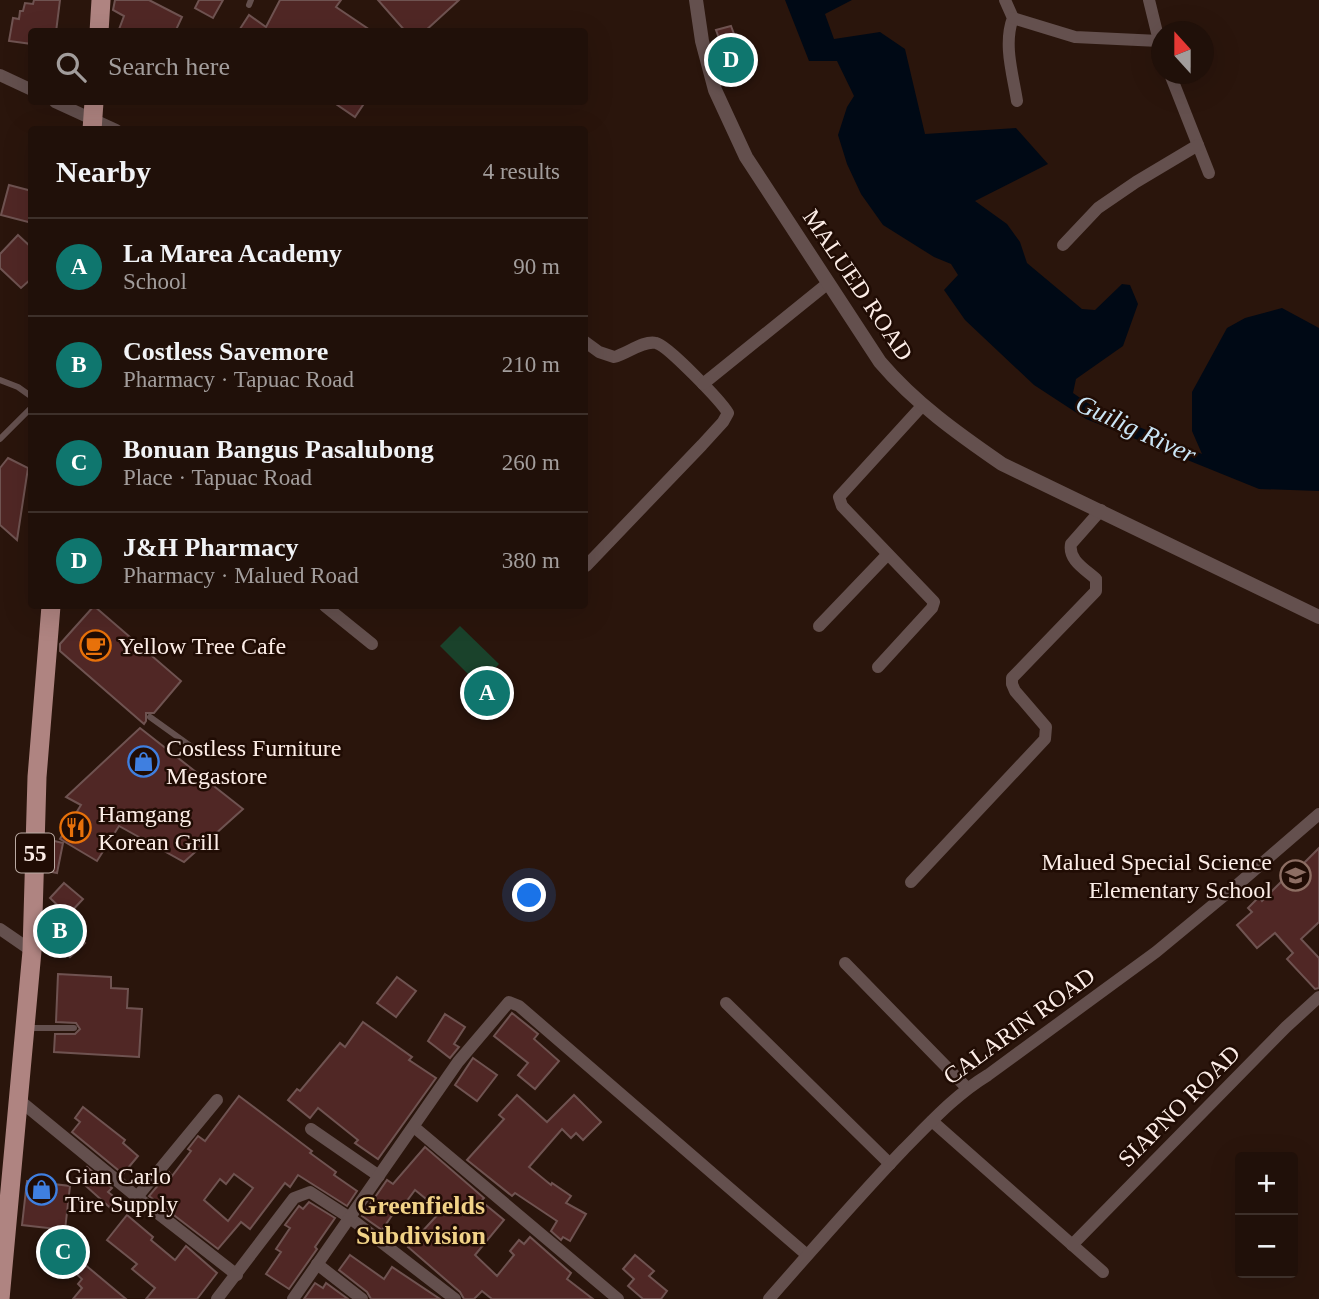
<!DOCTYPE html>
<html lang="en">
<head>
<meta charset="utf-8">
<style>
  :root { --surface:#201009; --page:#281912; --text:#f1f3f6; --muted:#a29d9c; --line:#3d302a; --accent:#0f766e }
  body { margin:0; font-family:Georgia,serif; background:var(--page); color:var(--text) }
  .controls { position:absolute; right:21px; bottom:21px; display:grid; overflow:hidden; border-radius:7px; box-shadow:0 7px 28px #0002 }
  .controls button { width:63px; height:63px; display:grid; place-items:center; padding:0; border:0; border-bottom:2px solid var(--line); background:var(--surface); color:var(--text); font:35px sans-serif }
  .compass { position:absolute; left:1151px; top:21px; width:63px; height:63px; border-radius:50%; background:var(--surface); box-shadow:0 7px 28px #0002; rotate:339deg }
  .you { position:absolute; left:530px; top:896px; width:24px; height:24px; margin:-18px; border:5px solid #fff; border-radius:50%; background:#1a73e8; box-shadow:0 0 0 10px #1a73e833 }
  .badge { display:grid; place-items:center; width:46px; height:46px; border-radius:50%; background:var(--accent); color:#fff; font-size:23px; font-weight:700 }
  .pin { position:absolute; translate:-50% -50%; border:4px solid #fff; box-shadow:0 2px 7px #0006 }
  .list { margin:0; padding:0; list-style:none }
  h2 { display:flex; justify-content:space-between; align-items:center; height:91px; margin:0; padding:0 28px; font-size:30px }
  h2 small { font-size:23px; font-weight:400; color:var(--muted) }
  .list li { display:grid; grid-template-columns:46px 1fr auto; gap:21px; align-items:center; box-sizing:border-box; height:98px; padding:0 28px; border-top:2px solid var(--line) }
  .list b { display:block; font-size:26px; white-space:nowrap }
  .list p { margin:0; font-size:23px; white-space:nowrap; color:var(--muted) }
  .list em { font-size:23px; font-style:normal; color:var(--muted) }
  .icon { flex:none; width:38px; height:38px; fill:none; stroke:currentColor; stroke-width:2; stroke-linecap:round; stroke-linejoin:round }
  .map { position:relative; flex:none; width:1319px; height:1299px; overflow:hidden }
  .search { position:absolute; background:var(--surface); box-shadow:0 7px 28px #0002; left:28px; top:28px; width:560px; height:77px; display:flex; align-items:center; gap:18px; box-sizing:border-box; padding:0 24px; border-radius:7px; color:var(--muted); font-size:26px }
  .panel { position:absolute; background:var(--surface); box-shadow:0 7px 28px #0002; left:28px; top:126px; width:560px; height:483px; border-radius:7px }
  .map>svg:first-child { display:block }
  .green { fill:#1a422b }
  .water { fill:#000915 }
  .building { fill:#502725; stroke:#6f5351; stroke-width:2; fill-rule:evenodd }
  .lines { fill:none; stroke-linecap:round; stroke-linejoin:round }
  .service { stroke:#64504e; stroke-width:6 }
  .minor { stroke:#64504e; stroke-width:12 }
  .tertiary { stroke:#64504e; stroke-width:14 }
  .primary { stroke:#af8481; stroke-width:19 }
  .labels { text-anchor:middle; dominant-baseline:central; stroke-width:5; stroke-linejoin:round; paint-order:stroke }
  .shield { fill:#200c04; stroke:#baaaa3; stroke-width:2 }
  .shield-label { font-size:23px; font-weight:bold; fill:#fcede7 }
  .street-label { font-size:24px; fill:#fcede7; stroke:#200c04 }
  .poi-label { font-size:24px; fill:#fcede7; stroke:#200c04; text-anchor:start }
  .water-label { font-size:26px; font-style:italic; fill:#cbe6f7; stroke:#200c04 }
  .neighbourhood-label { font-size:26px; font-weight:bold; fill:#f1d287; stroke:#200c04 }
</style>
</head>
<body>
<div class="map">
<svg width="1319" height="1299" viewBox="0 0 1319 1299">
  <rect width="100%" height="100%" fill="#2a150c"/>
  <polygon class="green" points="460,626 499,664 479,685 440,646"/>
  <polygon class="water" points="785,0 852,0 825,14 834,39 880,32 905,49 925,134 1016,128 1048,164 975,201 1007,224 1020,242 1027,263 1082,309 1095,310 1122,284 1130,285 1138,304 1123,346 1076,379 1073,393 1095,408 1202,454 1192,431 1192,392 1227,328 1245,318 1282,308 1319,328 1319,491 1259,489 1086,419 1034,385 965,320 944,290 958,275 951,264 934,257 883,225 861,194 847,164 838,135 847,107 854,96 837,61 809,61"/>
  <g class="building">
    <polygon points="34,0 60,0 56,32 32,32 32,44 9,41 13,18 19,19 20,11 23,11 25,3 33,4"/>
    <polygon points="115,0 149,0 182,17 175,32 118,32 124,16 113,10"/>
    <polygon points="199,0 223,0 213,18 195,8"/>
    <polygon points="280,0 341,0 336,7 373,32 238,32 249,15 266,27"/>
    <polygon points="378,0 459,0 424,32 406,32"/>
    <polygon points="731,26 745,63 730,68 716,30"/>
    <polygon points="333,102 365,102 355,117"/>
    <polygon points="9,185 32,191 32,223 1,215"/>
    <polygon points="18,235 32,248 32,278 21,288 0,268 0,254"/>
    <polygon points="8,458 28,468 17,540 0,525 0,468"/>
    <polygon points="94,606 181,681 154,713 146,713 146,721 144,724 60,651 60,644"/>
    <polygon points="140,728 243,809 184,862 119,826 97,861 60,839 81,805 66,797"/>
    <polygon points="50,840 63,843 57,873 47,871"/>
    <polygon points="1319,848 1319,922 1301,939 1319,958 1319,988 1315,989 1287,959 1293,953 1275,933 1257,948 1237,925 1252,912 1248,908 1259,897 1262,901 1300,863 1302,865"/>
    <polygon points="64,883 83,899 68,915 50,898"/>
    <polygon points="63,919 85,943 70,957 48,933"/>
    <polygon points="58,974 111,977 111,988 128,989 127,1008 142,1009 139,1057 54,1052 55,1034 75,1034 80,1029 76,1023 56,1022"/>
    <polygon points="397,977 416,991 396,1017 377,1003"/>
    <polygon points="512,1013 538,1034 534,1039 559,1061 535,1089 518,1075 528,1063 494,1036"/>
    <polygon points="445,1014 465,1027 454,1044 459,1047 450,1058 428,1041"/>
    <polygon points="363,1022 412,1057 409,1060 436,1078 378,1159 355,1143 358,1140 318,1108 310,1118 288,1100 297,1089 300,1091 340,1043 345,1047"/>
    <polygon points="473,1058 497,1075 477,1101 455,1085"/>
    <polygon points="517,1095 547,1122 574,1095 601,1122 583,1140 576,1133 571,1138 562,1129 529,1167 551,1185 552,1183 571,1196 566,1203 586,1214 570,1241 563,1237 561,1240 551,1231 557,1221 515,1193 512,1196 467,1160 504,1119 499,1115"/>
    <path d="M239,1096L312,1151L310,1153L336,1172L334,1175L357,1191L347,1206L298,1175L290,1187L285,1183L250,1229L241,1222L218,1249L149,1196L169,1172L172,1176L191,1151L188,1149L198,1136L205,1141ZM234,1174L253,1188L228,1221L204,1200L220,1179L226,1184Z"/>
    <polygon points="83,1107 125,1140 123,1143 138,1156 123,1174 72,1132 80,1122 75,1118"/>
    <polygon points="425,1147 484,1198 481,1201 504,1220 475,1255 497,1276 514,1255 510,1251 519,1240 524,1244 530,1237 571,1273 567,1279 593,1299 492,1299 482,1291 474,1299 464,1299 460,1292 408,1247 441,1211 415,1190 398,1213 395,1211 382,1230 362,1216 387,1180 393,1184"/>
    <polygon points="87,1167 112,1188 108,1192 123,1204 116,1213 77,1178"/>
    <polygon points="27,1181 70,1186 65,1230 22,1225"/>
    <polygon points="309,1202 335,1218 315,1247 317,1249 289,1289 266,1274 281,1252 276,1249 290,1228 285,1225 299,1206 303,1209"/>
    <polygon points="127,1215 153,1237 151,1240 175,1260 186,1246 217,1273 197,1299 146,1299 155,1288 132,1269 137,1264 107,1240"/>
    <polygon points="58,1238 78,1256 77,1258 126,1299 73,1299 82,1288 78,1284 82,1279 48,1248"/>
    <polygon points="350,1255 384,1279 392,1267 440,1299 371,1299 367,1292 339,1270"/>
    <polygon points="635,1255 654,1271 649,1276 667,1291 661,1299 643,1299 628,1286 634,1279 623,1269"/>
    <polygon points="315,1283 323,1288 326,1283 348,1299 304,1299"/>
  </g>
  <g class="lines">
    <g class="service">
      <polyline points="249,5 251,0"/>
      <polyline points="0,380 18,387 32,397"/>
      <polyline points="0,439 32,407"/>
      <polyline points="150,717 196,750"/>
      <polyline points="28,1028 74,1028"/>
    </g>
    <g class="minor">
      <path d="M1005,0L1013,18C1003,44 1013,75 1017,101"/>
      <polyline points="1149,0 1161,49"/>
      <polyline points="1013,18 1075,37 1159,41"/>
      <polyline points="1170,74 1209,173"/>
      <polyline points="0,75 32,90"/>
      <polyline points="55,102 116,130"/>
      <polyline points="1063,245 1098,208 1136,182 1198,145"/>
      <path d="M584,341L599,352L614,357C627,354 643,340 656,343C667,345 721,401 728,413L723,422L702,445L586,566"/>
      <polyline points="703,384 827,284"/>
      <polyline points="325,606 372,644"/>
      <polyline points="819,626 887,555"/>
      <polyline points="878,667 932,608 934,602 842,506 839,497 922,406"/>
      <path d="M911,882L1045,739L1046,727L1015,691L1012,684V678L1096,591V579C1085,569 1068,560 1071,544L1101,510"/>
      <polyline points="0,929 32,951"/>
      <polyline points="845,963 967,1088"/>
      <polyline points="726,1003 890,1164"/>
      <polyline points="19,1100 137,1197 237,1275"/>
      <polyline points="932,1121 1103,1272"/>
      <polyline points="414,1127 618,1299"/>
      <polyline points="311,1129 379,1176"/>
      <polyline points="137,1197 217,1100"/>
      <polyline points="1072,1245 1286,1027 1319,997"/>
      <polyline points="317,1264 362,1299"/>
      <polyline points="217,1299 294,1198 310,1192 350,1218 455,1299"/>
      <polyline points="293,1299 458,1062 509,1002 519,1006 807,1255"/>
      <path d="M769,1299C813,1249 857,1198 903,1150C930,1123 955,1095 988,1075L1156,952L1237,885L1319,814"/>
    </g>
    <path class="tertiary" d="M696,0L702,41L715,90L746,157L880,362C915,403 957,433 1002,464L1319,617"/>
    <g class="primary">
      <polyline points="99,32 101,0"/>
      <polyline points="92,130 94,102"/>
      <polyline points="0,1299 32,951 37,777 51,606"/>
    </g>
  </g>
  <defs>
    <symbol id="cafe-ring" viewBox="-11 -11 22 22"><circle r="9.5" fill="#200c04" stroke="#e8710a" stroke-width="1.5"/><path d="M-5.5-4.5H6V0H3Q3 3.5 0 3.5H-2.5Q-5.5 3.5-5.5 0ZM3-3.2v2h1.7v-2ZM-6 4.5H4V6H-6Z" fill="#e8710a"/></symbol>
    <symbol id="shop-ring" viewBox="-11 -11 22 22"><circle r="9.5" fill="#200c04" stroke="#3f7fe0" stroke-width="1.5"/><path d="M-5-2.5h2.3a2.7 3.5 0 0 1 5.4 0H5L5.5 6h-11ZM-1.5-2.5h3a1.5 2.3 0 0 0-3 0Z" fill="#3f7fe0"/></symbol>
    <symbol id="restaurant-ring" viewBox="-11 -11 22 22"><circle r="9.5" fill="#200c04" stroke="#e8710a" stroke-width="1.5"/><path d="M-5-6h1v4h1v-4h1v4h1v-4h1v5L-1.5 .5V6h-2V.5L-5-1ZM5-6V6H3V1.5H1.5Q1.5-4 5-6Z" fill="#e8710a"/></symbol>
    <symbol id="school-ring" viewBox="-11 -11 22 22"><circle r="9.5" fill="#200c04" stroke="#8d6e63" stroke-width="1.5"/><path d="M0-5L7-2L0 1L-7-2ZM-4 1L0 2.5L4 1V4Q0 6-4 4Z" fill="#8d6e63"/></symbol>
  </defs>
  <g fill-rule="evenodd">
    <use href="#cafe-ring" x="78" y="628" width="35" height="35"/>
    <use href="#shop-ring" x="126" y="744" width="35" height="35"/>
    <use href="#restaurant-ring" x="58" y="810" width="35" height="35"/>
    <use href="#school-ring" x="1278" y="858" width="35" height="35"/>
    <use href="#shop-ring" x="24" y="1172" width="35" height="35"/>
  </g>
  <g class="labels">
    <rect class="shield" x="16" y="833.5" width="38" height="39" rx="5"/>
    <g class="shield-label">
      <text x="35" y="853">55</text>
    </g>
    <g class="street-label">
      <text transform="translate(858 285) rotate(56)">MALUED ROAD</text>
      <text transform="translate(1019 1026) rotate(-36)">CALARIN ROAD</text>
      <text transform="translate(1179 1106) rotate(-45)">SIAPNO ROAD</text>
    </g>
    <g class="poi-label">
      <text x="118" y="646">Yellow Tree Cafe</text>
      <text x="166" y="748">Costless Furniture<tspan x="166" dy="28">Megastore</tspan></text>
      <text x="98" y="814">Hamgang<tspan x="98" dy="28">Korean Grill</tspan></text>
      <text x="1272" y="862" text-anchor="end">Malued Special Science<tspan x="1272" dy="28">Elementary School</tspan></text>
      <text x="65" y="1176">Gian Carlo<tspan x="65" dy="28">Tire Supply</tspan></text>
    </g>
    <g class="water-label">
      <text transform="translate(1136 429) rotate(25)">Guilig River</text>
    </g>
    <g class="neighbourhood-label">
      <text x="421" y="1205">Greenfields<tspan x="421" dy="30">Subdivision</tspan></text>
    </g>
  </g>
</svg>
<div class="controls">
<button>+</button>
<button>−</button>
</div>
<svg class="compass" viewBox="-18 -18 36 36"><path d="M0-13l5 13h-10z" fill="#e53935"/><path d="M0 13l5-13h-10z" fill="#a29d9c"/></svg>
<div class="you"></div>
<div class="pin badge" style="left:487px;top:693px">A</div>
<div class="pin badge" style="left:60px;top:931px">B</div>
<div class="pin badge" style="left:63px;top:1252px">C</div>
<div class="pin badge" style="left:731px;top:60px">D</div>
<div class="search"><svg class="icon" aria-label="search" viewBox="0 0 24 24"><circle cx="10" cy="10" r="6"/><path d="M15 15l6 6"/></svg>Search here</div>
<section class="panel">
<h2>Nearby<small>4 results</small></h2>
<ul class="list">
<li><span class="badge">A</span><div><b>La Marea Academy</b><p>School</p></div><em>90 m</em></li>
<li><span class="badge">B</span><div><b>Costless Savemore</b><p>Pharmacy · Tapuac Road</p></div><em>210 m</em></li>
<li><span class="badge">C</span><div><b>Bonuan Bangus Pasalubong</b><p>Place · Tapuac Road</p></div><em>260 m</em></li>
<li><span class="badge">D</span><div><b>J&amp;H Pharmacy</b><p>Pharmacy · Malued Road</p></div><em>380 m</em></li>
</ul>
</section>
</div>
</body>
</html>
